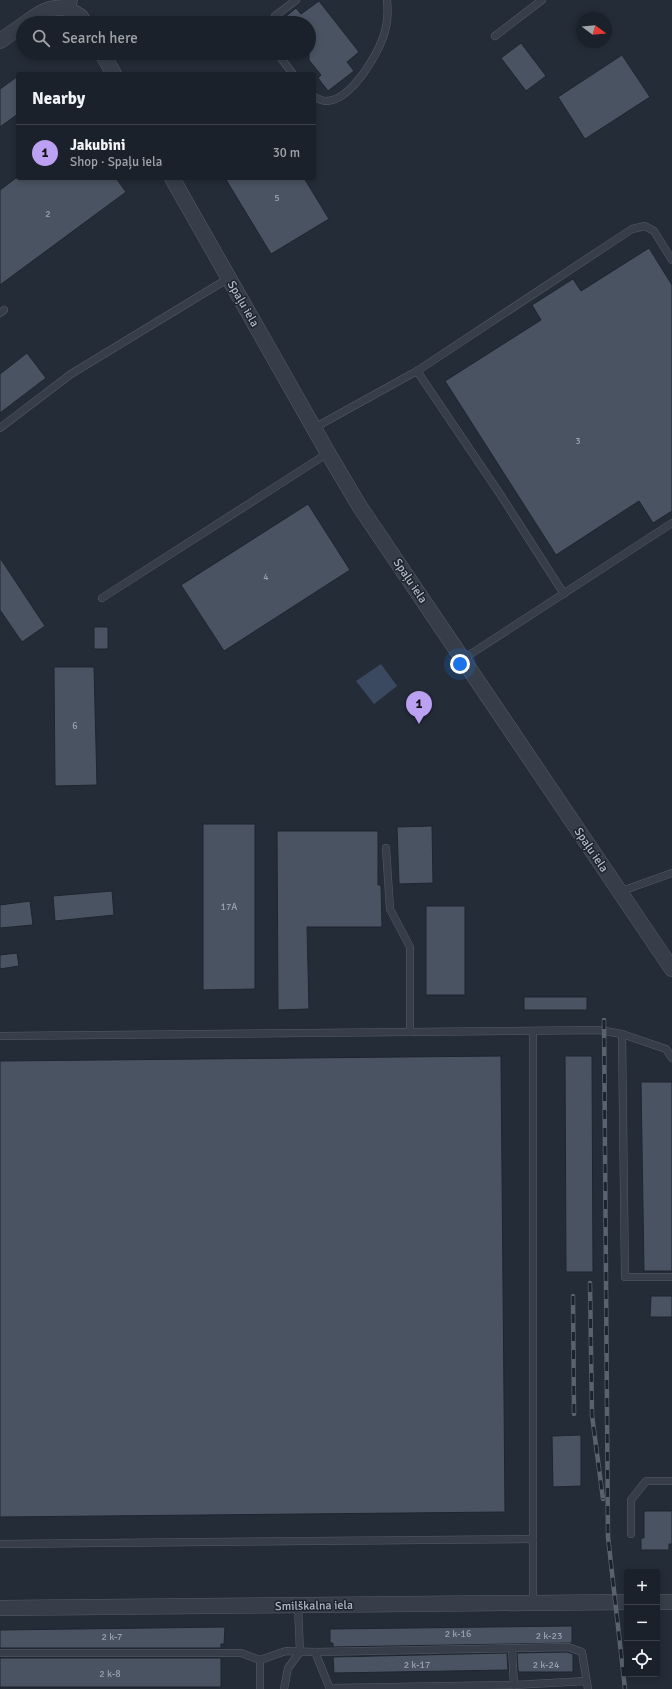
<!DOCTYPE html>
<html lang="en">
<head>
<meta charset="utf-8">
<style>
  :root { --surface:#1b212a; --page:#242932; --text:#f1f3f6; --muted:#a0a3a8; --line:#393e47; --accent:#bca0f2 }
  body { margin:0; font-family:Signika,sans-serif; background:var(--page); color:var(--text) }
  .controls { position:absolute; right:12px; bottom:12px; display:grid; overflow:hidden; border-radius:4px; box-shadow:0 2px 6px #0003 }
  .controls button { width:36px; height:36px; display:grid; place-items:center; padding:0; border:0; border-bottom:1px solid var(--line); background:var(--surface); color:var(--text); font:20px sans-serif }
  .compass { position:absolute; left:576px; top:12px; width:36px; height:36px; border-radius:50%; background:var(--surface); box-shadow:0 2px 6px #0003; rotate:106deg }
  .you { position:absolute; left:460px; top:664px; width:14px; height:14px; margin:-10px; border:3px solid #fff; border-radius:50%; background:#1a73e8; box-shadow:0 0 0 6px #1a73e833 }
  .badge { display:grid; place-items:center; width:26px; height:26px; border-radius:50%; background:var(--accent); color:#111; font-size:13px; font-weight:700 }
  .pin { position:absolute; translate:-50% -33px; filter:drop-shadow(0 1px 2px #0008) }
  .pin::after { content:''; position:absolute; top:21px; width:14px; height:12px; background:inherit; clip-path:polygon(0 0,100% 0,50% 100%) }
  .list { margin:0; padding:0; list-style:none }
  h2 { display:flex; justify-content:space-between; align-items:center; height:52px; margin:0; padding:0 16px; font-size:17px }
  h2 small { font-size:13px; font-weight:400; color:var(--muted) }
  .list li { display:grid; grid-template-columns:26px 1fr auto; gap:12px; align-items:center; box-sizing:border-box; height:56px; padding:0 16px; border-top:1px solid var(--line) }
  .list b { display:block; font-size:15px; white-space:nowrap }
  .list p { margin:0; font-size:13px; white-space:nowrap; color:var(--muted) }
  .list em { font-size:13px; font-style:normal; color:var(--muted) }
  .icon { flex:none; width:22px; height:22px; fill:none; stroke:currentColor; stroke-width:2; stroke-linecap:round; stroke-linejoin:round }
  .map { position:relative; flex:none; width:672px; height:1689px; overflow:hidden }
  .search { position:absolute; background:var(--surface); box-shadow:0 2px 6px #0003; left:16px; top:16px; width:300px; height:44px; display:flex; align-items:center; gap:10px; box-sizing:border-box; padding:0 14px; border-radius:22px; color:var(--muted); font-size:15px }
  .panel { position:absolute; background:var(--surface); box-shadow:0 2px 6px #0003; left:16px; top:72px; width:300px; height:108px; border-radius:4px }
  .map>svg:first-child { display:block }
  .water { fill:#3a4960 }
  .building { fill:#4a5362; stroke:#1e252f }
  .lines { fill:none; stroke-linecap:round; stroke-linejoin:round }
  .service-casing { stroke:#555c66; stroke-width:8 }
  .minor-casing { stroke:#555c66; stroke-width:16 }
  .service { stroke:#373e49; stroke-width:7 }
  .minor { stroke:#373e49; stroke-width:15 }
  .rail-casing { stroke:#59626f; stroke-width:4.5 }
  .rail { stroke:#1c232d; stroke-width:3; stroke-dasharray:9; stroke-linecap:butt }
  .labels { text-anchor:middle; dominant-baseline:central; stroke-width:3; stroke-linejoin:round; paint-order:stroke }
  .number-label { font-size:10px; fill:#98a0ac }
  .street-label { font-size:12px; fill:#b2b9c5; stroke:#1c232d }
</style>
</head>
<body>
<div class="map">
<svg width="672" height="1689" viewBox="0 0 672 1689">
  <rect width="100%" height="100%" fill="#242c38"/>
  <polygon class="water" points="381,664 397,686 374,704 356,681"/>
  <g class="building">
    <polygon points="319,1 359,52 347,62 354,71 328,91 318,78 321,75 309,60 309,23 278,23 296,8 301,14"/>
    <polygon points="521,43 546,76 526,91 501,58"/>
    <polygon points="622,55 650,97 585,139 558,97"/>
    <polygon points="18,76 18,114 0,127 0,89"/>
    <polygon points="16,178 116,178 126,192 0,285 0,190"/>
    <polygon points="225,178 304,178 329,219 271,254"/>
    <polygon points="649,248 672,285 672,511 653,523 639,501 556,555 445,381 541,320 532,305 573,279 581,291"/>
    <polygon points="27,353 46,378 0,413 0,374"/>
    <polygon points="308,504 350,570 224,651 181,585"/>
    <polygon points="0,558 45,626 22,642 0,610"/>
    <rect x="94" y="627" width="14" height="22"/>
    <polygon points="54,667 94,667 97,785 55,786"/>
    <polygon points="203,824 255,824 255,989 203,990"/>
    <polygon points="432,826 433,883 399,884 397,827"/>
    <polygon points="277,831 378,831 378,885 381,885 382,927 307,927 309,1009 278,1010"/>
    <polygon points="112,891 114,915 55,921 53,896"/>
    <polygon points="30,901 33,925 0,928 0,905"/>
    <rect x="426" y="906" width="39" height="89"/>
    <polygon points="17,953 19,966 0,969 0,955"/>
    <rect x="524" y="997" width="63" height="13"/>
    <polygon points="501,1056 505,1512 0,1517 0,1061"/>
    <polygon points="565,1056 592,1056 593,1272 566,1272"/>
    <polygon points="641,1082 672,1082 672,1271 644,1271"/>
    <polygon points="651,1296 672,1296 672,1317 650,1317"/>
    <polygon points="581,1435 581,1486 553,1487 552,1436"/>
    <polygon points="644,1511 672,1511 672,1544 669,1544 669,1550 641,1550 641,1538 644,1538"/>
    <polygon points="572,1626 572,1643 333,1647 333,1643 330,1643 330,1629"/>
    <polygon points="225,1627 224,1644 221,1644 221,1648 0,1648 0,1630"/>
    <polygon points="567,1652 573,1654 573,1672 519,1672 518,1670 517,1653"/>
    <polygon points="507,1653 508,1670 334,1673 333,1657"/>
    <rect x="0" y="1658" width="221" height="29"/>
  </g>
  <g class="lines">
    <defs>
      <g id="service">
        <polyline points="273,23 275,16 296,0"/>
        <polyline points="495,36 542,0"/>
        <polyline points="277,53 293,74"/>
        <path d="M314,97C317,98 322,101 326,101C351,101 380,52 385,31C388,21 388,10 387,0"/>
        <polyline points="0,313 4,310"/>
        <polyline points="417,371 500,494 564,594"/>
        <polyline points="0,428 71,374 229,278"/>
        <polyline points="314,428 417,371 632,229 645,226 654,231 672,260"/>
        <polyline points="102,598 328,453"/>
        <polyline points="463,659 672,523"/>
        <polyline points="386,848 390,909 410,947 410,1032"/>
        <polyline points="619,892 672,873"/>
        <polyline points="533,1031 533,1603"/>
        <polyline points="622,1034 625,1277 672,1277"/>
        <polyline points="0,1036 599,1030 622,1034 666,1049 672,1058"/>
        <polyline points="631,1534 631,1500 646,1481 672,1481"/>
        <polyline points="0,1544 533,1539"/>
        <polyline points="512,1649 514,1685"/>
        <polyline points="315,1652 330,1689"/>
        <polyline points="0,1653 241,1653 260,1660 286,1651 315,1652 568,1647 582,1652 588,1689"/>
        <polyline points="260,1660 260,1689"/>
        <polyline points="331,1688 514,1685 586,1681"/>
        <polyline points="284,1689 288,1668 300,1652 298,1606"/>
      </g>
      <g id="minor">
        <polyline points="66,8 80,16 85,23"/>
        <path d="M26,23C39,13 49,6 66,8L70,0"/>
        <polyline points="0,41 23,25"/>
        <polyline points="102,53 114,74"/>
        <polyline points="172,178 328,453 360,507 672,969"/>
        <polyline points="657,1602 672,1602"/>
        <polyline points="0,1608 627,1602"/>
      </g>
    </defs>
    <use href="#service" class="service-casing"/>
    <use href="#minor" class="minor-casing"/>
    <use href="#service" class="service"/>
    <use href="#minor" class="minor"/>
    <defs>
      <g id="rail">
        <polyline points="604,1020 608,1537 625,1689"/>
        <polyline points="590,1283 592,1415 603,1499"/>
        <polyline points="573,1296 574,1414"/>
      </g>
    </defs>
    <use href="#rail" class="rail-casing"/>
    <use href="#rail" class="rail"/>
  </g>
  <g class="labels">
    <g class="number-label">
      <text x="277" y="198">5</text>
      <text x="48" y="214">2</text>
      <text x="578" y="441">3</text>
      <text x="266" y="577">4</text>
      <text x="75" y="726">6</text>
      <text x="229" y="907">17A</text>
      <text x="458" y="1634">2 k-16</text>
      <text x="549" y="1636">2 k-23</text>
      <text x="112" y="1637">2 k-7</text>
      <text x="417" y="1665">2 k-17</text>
      <text x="546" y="1665">2 k-24</text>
      <text x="110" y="1674">2 k-8</text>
    </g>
    <g class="street-label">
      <text transform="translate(243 304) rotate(60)">Spaļu iela</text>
      <text transform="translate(410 581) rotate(56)">Spaļu iela</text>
      <text transform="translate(591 850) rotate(56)">Spaļu iela</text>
      <text transform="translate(314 1606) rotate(-1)">Smilškalna iela</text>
    </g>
  </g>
</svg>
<div class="controls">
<button>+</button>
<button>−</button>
<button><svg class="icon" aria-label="locate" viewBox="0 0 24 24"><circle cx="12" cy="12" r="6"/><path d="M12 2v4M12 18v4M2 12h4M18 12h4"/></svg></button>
</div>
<svg class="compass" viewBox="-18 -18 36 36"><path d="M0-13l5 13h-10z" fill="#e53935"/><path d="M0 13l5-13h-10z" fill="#a0a3a8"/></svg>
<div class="you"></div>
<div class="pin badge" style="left:419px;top:724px">1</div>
<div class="search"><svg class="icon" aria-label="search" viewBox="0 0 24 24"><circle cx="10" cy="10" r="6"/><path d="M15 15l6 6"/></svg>Search here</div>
<section class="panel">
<h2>Nearby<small></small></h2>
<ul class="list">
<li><span class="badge">1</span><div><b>Jakubini</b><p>Shop · Spaļu iela</p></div><em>30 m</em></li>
</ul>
</section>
</div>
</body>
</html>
